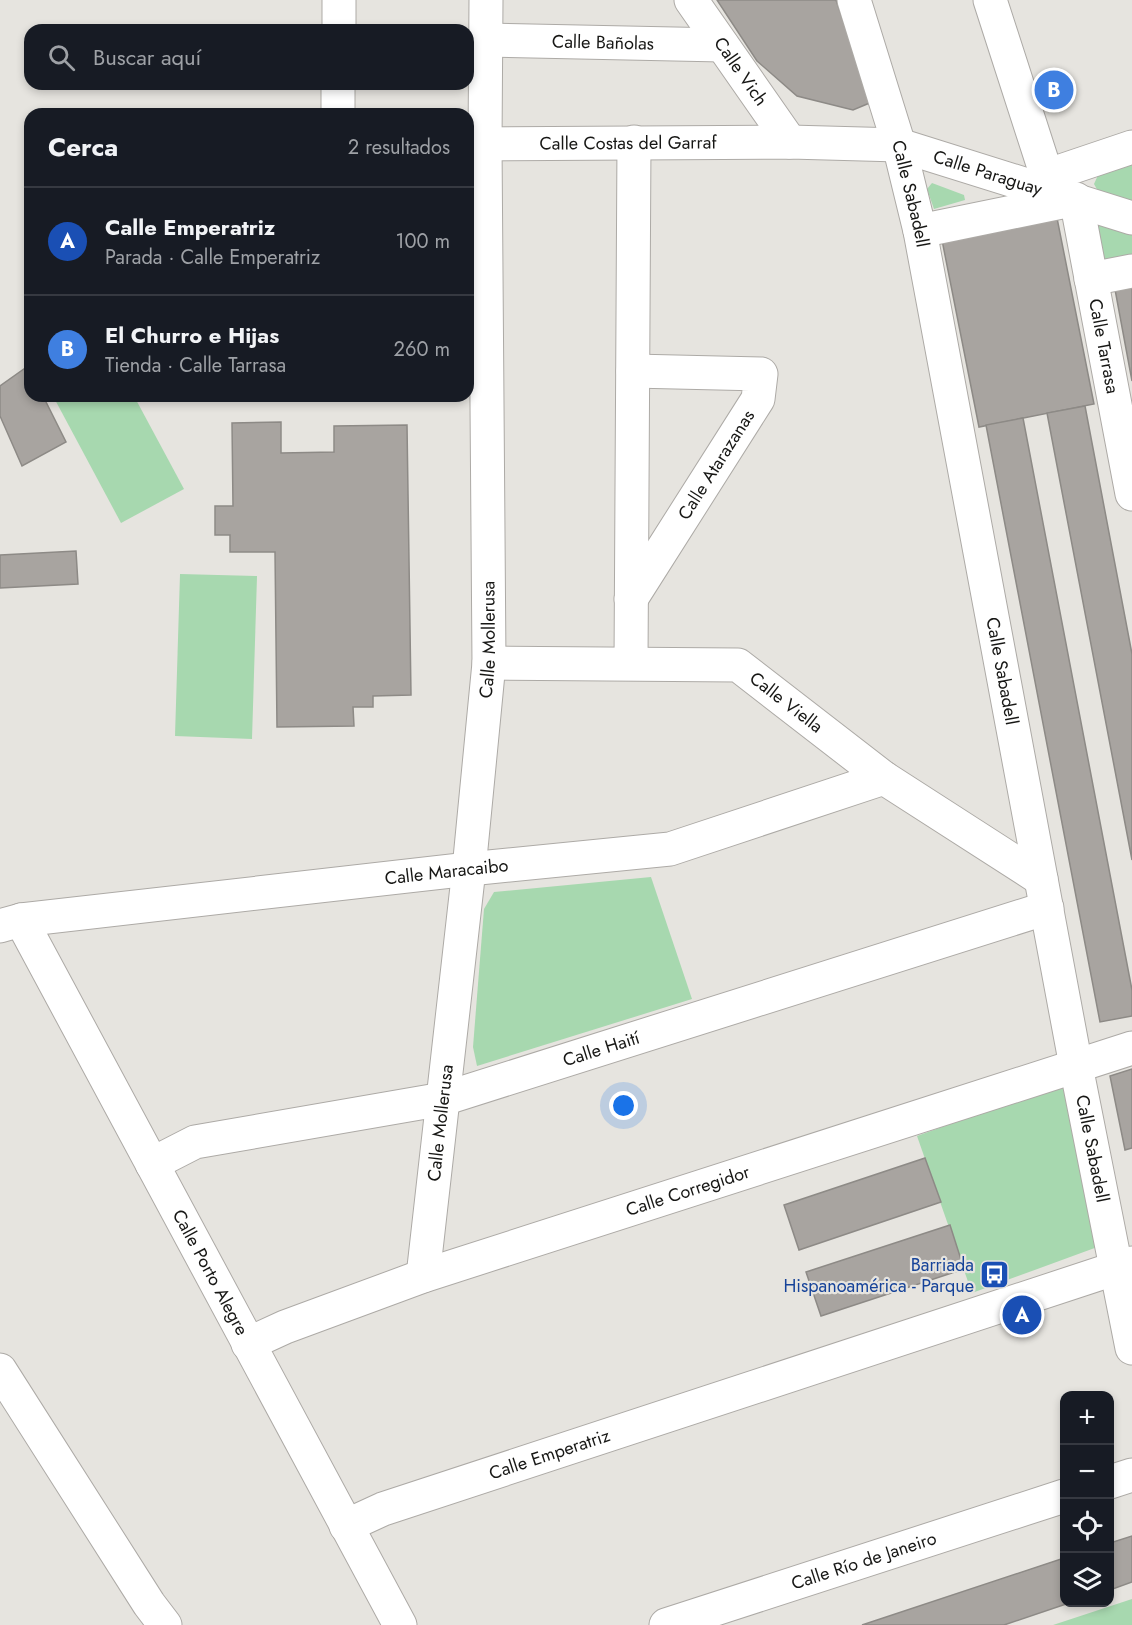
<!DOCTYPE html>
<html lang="es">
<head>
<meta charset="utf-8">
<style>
  :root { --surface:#171b24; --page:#242831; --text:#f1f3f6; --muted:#9ea1a6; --line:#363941; --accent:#0f766e }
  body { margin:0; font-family:Jost,sans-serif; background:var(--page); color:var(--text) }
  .controls { position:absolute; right:18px; bottom:18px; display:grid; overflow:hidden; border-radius:12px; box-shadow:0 3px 9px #0003 }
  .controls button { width:54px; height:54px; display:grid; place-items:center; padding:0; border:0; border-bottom:2px solid var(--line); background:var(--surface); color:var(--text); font:30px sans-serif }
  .you { position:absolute; left:624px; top:1106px; width:21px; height:21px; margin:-15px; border:4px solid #fff; border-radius:50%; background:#1a73e8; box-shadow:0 0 0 9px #1a73e833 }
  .badge { display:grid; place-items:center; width:39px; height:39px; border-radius:50%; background:var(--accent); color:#fff; font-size:20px; font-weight:700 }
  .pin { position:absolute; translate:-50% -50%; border:3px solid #fff; box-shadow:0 2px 6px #0006 }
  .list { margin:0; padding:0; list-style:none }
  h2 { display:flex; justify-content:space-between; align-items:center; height:78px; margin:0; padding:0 24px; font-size:26px }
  h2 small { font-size:20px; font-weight:400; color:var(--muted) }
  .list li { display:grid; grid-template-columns:39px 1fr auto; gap:18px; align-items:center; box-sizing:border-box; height:108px; padding:0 24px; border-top:2px solid var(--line) }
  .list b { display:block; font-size:22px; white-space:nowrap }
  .list p { margin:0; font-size:20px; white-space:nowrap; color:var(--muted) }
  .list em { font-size:20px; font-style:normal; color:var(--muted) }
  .icon { flex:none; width:33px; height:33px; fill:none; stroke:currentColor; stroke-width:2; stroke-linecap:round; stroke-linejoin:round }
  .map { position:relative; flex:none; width:1132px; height:1625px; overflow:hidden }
  .search { position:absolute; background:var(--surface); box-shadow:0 3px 9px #0003; left:24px; top:24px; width:450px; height:66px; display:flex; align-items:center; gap:15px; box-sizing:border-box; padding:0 21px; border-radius:18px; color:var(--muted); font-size:22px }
  .panel { position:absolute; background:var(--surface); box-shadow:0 3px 9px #0003; left:24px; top:108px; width:450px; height:294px; border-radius:18px }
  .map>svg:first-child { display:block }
  .green { fill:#a7d8af }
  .building { fill:#a8a4a0; stroke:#8d8a86; stroke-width:1.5 }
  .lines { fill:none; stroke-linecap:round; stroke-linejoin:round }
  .street-casing { stroke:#adaaa6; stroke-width:35 }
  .secondary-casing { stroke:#adaaa6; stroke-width:35 }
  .street { stroke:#fff; stroke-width:33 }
  .secondary { stroke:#fff; stroke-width:33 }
  .labels { text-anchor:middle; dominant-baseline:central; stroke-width:4.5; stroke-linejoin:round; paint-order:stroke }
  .street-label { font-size:18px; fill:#171715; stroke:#e6e4df }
  .transit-label { font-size:18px; fill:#164399; stroke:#e6e4df; text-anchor:end }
</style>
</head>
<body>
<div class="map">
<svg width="1132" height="1625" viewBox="0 0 1132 1625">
  <rect width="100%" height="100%" fill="#e6e4df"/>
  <g class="green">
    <polygon points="1132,162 1132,203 1099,193 1094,184 1099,173"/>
    <polygon points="932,183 964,195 965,200 934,209 927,189"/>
    <polygon points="1096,217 1132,233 1132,259 1102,260"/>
    <polygon points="53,396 134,396 184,489 121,523"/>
    <polygon points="180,574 257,576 252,739 175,736"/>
    <polygon points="651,877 692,999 477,1066 473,1047 484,909 494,892"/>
    <polygon points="1079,1078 1111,1242 972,1293 917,1136"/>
    <polygon points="1132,1599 1132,1625 1053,1625"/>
  </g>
  <g class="building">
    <polygon points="717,0 836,0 872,102 853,110 797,96 757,61"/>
    <polygon points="1056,213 1094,404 979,427 941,235"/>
    <polygon points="1132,279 1132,381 1114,284"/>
    <polygon points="28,366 30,370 30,396 43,396 66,442 22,466 0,416 0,386"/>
    <polygon points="1085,406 1132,654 1132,860 1047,413"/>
    <polygon points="1023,418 1132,990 1132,1016 1100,1022 986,425"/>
    <polygon points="281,422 281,453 334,452 334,426 407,425 411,695 373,696 373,707 353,707 354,726 277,727 275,552 230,552 230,535 215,535 215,506 233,506 232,423"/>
    <polygon points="76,551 78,584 0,588 0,555"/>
    <polygon points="1132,1069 1132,1148 1125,1150 1110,1076"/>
    <polygon points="925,1158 941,1202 799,1250 784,1205"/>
    <polygon points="950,1225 964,1269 821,1316 806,1272"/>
    <polygon points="1132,1536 1132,1582 1110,1590 1110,1543"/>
    <polygon points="1064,1558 1064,1602 1072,1602 1004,1625 862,1625"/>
  </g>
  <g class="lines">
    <defs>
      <g id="street">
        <path id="s1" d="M691,0L790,142"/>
        <path id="s2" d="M854,0L899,145L920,231L1076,1066L1132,1348"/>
        <polyline points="990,0 1052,192"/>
        <polyline points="339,30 339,0"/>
        <path id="s3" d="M485,40L722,45"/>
        <polyline points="338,114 338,84"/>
        <path id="s4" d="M468,144L790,142L899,145L1132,218"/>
        <polyline points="1046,176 1132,147"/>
        <path id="s5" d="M920,231L1076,199L1132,494"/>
        <polyline points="1091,279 1132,271"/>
        <path id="s6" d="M631,599L758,399L761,374L633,371"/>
        <path id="s7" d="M489,663L738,665L884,778L1041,879"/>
        <polyline points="631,663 634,142"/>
        <path id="s8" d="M21,920L400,1625"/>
        <path id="s9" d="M0,926L21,920L469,869L670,849L884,778"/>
        <path id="s10" d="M152,1164L195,1142L443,1099L1047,908"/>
        <path id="s11" d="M423,1276L469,869L489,663L485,144L486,0"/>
        <path id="s12" d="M248,1344L285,1327L423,1276L1132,1048"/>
        <polyline points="1110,1482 1132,1475"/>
        <path id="s13" d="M346,1526L383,1509L1132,1263"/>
        <path id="s14" d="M666,1625L1064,1496"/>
      </g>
      <polyline id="secondary" points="0,1370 149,1604 165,1625"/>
    </defs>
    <use href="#street" class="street-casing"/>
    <use href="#secondary" class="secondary-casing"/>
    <use href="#street" class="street"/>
    <use href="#secondary" class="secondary"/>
  </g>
  <defs>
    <symbol id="bus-square" viewBox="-11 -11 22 22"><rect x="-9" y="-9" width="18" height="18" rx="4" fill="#1a4fb4" stroke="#e6e4df"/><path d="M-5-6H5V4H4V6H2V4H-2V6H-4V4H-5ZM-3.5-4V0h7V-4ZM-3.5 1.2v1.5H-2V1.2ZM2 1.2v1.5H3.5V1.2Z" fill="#fff"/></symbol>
  </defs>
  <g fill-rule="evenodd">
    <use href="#bus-square" x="978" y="1258" width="33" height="33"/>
  </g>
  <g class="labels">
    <g class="street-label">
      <text stroke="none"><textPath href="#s3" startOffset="118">Calle Bañolas</textPath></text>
      <text stroke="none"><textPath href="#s1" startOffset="87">Calle Vich</textPath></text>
      <text stroke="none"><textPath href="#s4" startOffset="160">Calle Costas del Garraf</textPath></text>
      <text stroke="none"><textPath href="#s4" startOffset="524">Calle Paraguay</textPath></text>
      <text stroke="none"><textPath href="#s2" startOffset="202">Calle Sabadell</textPath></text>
      <text stroke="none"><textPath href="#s5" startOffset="309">Calle Tarrasa</textPath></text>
      <text stroke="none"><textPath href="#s6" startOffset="159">Calle Atarazanas</textPath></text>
      <text stroke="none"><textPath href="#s11" startOffset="640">Calle Mollerusa</textPath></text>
      <text stroke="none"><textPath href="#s2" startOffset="688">Calle Sabadell</textPath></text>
      <text stroke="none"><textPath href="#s7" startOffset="310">Calle Viella</textPath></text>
      <text stroke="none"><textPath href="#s9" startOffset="450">Calle Maracaibo</textPath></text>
      <text stroke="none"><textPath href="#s10" startOffset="466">Calle Haití</textPath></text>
      <text stroke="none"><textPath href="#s11" startOffset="154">Calle Mollerusa</textPath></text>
      <text stroke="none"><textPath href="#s2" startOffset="1174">Calle Sabadell</textPath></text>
      <text stroke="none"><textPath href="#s12" startOffset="466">Calle Corregidor</textPath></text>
      <text stroke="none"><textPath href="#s8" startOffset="400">Calle Porto Alegre</textPath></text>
      <text stroke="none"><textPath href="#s13" startOffset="216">Calle Emperatriz</textPath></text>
      <text stroke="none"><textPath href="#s14" startOffset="208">Calle Río de Janeiro</textPath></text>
    </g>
    <g class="transit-label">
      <text x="974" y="1265">Barriada<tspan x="974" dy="21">Hispanoamérica - Parque</tspan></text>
    </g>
  </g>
</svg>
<div class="controls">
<button>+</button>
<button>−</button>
<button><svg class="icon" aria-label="locate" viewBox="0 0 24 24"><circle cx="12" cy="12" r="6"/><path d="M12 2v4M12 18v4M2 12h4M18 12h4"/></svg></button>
<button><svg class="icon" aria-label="layers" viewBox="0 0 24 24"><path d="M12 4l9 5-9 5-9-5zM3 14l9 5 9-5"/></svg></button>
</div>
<div class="you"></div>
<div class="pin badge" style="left:1022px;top:1315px;background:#1a4fb4">A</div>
<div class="pin badge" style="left:1054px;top:90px;background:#3f7fe0">B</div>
<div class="search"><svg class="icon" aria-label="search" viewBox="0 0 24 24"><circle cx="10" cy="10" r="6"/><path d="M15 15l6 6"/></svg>Buscar aquí</div>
<section class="panel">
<h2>Cerca<small>2 resultados</small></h2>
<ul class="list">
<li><span class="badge" style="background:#1a4fb4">A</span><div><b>Calle Emperatriz</b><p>Parada · Calle Emperatriz</p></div><em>100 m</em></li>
<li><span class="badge" style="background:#3f7fe0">B</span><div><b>El Churro e Hijas</b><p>Tienda · Calle Tarrasa</p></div><em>260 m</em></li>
</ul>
</section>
</div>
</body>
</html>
